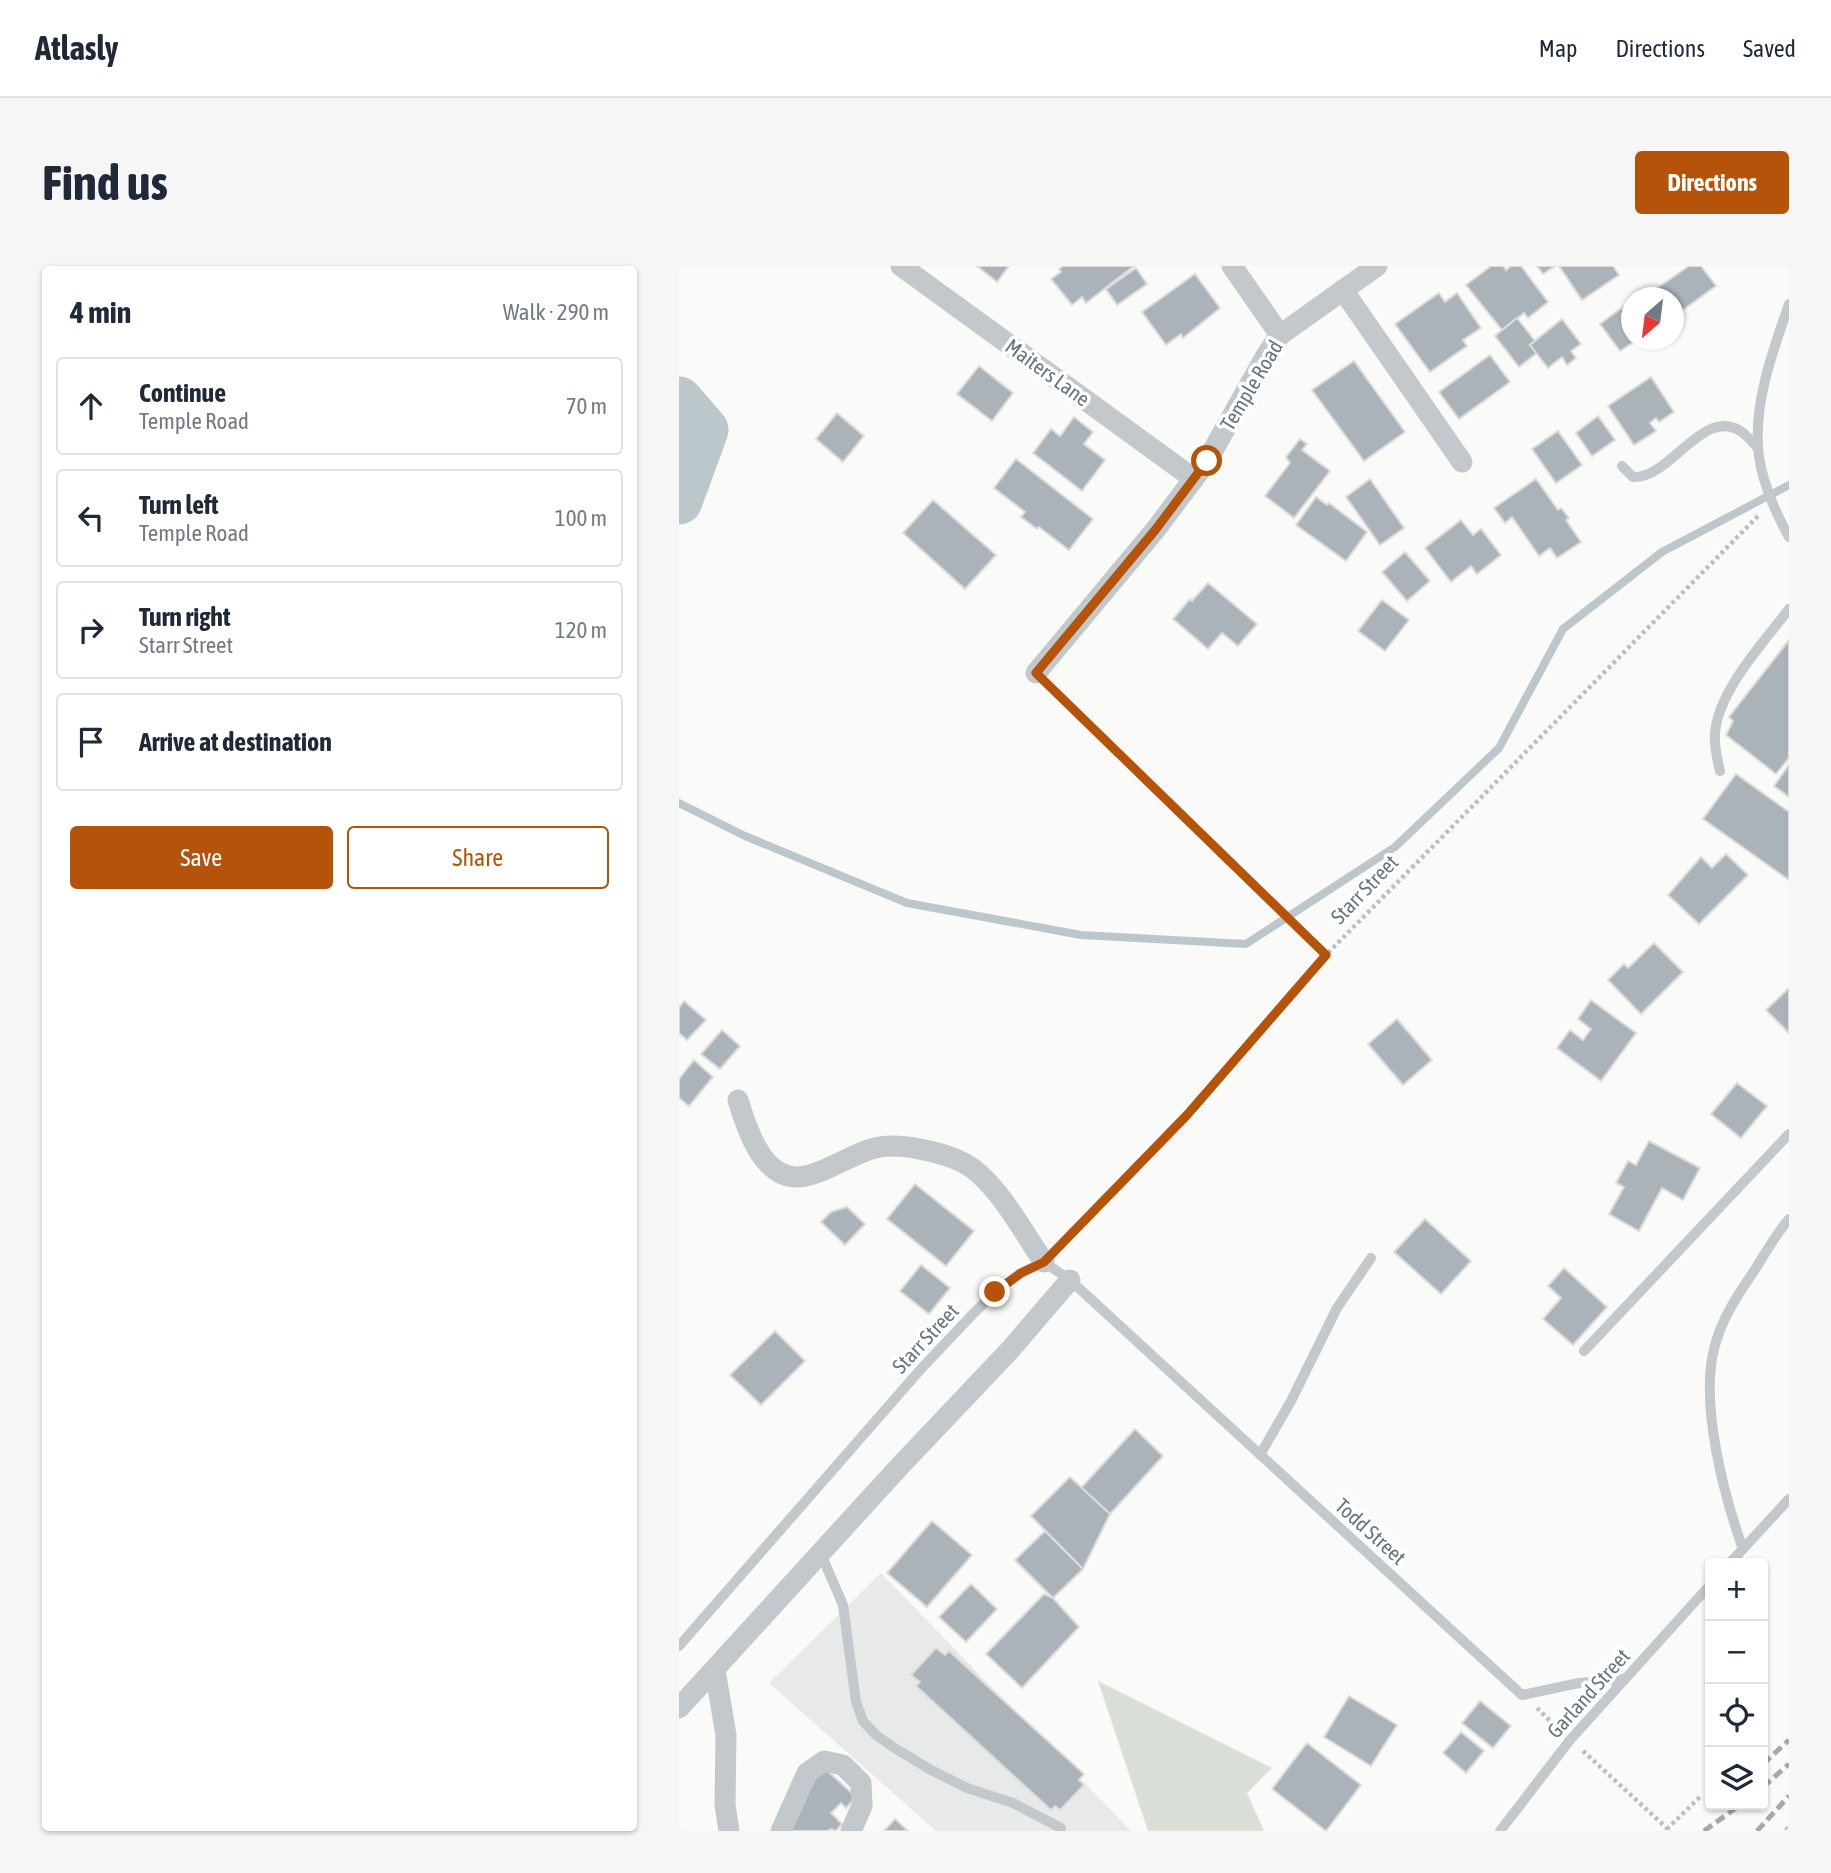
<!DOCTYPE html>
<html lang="en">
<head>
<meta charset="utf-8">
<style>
  :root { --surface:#fff; --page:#f6f6f7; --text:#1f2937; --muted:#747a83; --line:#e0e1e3; --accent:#b45309 }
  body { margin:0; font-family:"Asap Condensed",sans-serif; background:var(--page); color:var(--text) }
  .controls { position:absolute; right:21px; bottom:21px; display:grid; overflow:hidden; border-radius:7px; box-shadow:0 2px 5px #0004 }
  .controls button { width:63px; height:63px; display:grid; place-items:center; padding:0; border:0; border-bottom:2px solid var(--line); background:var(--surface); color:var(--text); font:35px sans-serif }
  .compass { position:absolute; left:942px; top:21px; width:63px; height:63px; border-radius:50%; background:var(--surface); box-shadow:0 2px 5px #0004; rotate:208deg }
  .stop { position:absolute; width:21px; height:21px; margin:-16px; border:5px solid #b45309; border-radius:50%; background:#fff }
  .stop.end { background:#b45309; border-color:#fff; box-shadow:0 2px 7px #0008 }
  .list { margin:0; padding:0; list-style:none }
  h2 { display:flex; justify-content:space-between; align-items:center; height:91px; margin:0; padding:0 28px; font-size:30px }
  h2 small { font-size:23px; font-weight:400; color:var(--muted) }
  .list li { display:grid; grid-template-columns:46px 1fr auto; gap:21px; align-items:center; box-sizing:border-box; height:98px; margin:0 14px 14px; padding:0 14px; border:2px solid var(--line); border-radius:7px }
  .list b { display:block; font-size:26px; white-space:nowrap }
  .list p { margin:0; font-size:23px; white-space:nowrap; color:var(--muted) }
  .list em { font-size:23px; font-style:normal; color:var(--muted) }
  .actions { display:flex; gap:14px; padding:21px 28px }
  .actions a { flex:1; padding:16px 0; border:2px solid var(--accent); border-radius:7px; text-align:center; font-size:24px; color:var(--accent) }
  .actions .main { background:var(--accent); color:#fff }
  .icon { flex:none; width:38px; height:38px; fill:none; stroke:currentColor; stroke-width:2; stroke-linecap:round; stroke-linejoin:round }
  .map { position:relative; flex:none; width:1110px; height:1565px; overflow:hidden; border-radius:7px }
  header { display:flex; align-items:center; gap:42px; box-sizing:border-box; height:98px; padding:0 35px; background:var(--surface); border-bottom:2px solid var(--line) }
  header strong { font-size:33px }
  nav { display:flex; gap:38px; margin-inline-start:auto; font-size:24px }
  .intro { display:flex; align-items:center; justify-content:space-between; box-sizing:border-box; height:168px; padding:0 42px }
  h1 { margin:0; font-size:49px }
  .button { padding:18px 32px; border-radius:7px; background:var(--accent); color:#fff; font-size:24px; font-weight:700 }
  main { display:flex; gap:42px; padding:0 42px }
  aside { flex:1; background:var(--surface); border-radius:7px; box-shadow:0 2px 5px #0004 }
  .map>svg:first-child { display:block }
  .built { fill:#e8e9e9 }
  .green { fill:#dadfd7 }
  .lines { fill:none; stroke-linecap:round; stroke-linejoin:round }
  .stream { stroke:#bbc7cb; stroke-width:8 }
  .river { stroke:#bbc7cb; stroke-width:47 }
  .building { fill:#aab3b9; stroke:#dcdcda; stroke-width:2 }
  .path { stroke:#bbbfc2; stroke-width:4.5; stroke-dasharray:3.5 3.5; stroke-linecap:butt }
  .service { stroke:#c3c8cc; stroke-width:10 }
  .minor { stroke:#c3c8cc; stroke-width:21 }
  .rail { stroke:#a2aab0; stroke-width:5; stroke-dasharray:10 5; stroke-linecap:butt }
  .route { stroke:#b45309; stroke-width:9 }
  .labels { text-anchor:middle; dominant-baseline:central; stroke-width:7; stroke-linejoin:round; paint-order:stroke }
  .street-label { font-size:21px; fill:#657683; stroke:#fff }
</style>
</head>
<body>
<header>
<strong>Atlasly</strong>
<nav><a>Map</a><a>Directions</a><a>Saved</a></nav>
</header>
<div class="intro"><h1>Find us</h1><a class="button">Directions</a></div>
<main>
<aside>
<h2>4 min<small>Walk · 290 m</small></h2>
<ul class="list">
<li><svg class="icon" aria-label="ahead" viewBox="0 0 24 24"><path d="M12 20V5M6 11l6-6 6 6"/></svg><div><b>Continue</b><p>Temple Road</p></div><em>70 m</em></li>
<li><svg class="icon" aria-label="left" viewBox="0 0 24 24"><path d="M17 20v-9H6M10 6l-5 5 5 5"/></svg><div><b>Turn left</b><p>Temple Road</p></div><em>100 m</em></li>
<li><svg class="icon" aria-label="right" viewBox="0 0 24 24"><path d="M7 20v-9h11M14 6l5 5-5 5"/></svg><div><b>Turn right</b><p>Starr Street</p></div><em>120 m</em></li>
<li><svg class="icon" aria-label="arrive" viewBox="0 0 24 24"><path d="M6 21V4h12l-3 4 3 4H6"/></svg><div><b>Arrive at destination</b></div></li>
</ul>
<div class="actions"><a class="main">Save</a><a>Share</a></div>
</aside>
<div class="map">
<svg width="1110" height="1565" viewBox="0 0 1110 1565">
  <rect width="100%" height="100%" fill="#fafaf8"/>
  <polygon class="built" points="202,1307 452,1565 257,1565 90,1417"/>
  <polygon class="green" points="419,1415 593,1502 568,1527 585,1565 469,1565"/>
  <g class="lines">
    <polyline class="stream" points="0,537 66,570 228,637 402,669 567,678 716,581 820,482 884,363 983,286 1110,219"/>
    <polyline class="river" points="0,134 26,164 0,235"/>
  </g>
  <g class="building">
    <polygon points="298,0 330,0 318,16"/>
    <polygon points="384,0 455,0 407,37 403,31 393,39 372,13 382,6 380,3"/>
    <polygon points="812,0 824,0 827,4 832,0 842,0 869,36 849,52 845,47 823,64 787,19"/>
    <polygon points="858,0 876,0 864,8"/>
    <polygon points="880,0 934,0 940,9 903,34"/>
    <polygon points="1010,0 1022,0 1037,20 994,51 994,32 979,32 974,25"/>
    <polygon points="457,2 468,18 438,39 427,23"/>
    <polygon points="516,8 541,42 504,72 502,68 487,79 463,46"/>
    <polygon points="760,27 766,36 778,27 802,62 784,74 788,80 751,106 716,58"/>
    <polygon points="952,35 952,74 958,74 941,85 921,58"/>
    <polygon points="838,52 856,75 851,79 858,87 840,101 816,70"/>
    <polygon points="883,53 902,78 892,85 897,92 888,99 883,91 869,102 851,79"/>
    <polygon points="811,89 831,116 780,153 760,126"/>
    <polygon points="675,95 726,166 685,195 633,124"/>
    <polygon points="300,100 334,127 313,155 278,128"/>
    <polygon points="972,111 995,146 980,156 977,152 971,157 977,165 955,179 929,140"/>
    <polygon points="158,147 185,170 164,196 137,173"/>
    <polygon points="919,150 936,174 913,190 897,167"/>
    <polygon points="395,151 414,166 405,178 426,194 403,225 354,187 372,163 381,170"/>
    <polygon points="879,165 903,199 877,217 853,183"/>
    <polygon points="621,173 628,178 623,184 651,205 615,252 586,230 611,197 607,191"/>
    <polygon points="337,193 414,253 390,284 360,261 358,263 342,251 346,246 315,222"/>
    <polygon points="691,213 725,262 701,279 667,231"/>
    <polygon points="857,213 879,244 882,242 890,252 887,254 902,276 878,292 871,282 860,290 833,251 826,257 815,242"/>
    <polygon points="637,231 648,239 650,237 688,266 667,295 617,259"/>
    <polygon points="254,234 317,289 286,323 224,267"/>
    <polygon points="782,254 794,269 802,263 822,289 798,308 792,300 772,316 746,282"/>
    <polygon points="726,286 751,315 728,335 703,306"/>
    <polygon points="529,317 578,358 559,380 543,367 529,383 494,353 511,333 513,335"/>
    <polygon points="703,334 730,354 706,385 679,365"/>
    <polygon points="1110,374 1110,492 1097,508 1047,469 1054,455 1050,451"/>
    <polygon points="1110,499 1110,531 1095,520"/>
    <polygon points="1057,508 1110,546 1110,614 1024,553"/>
    <polygon points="1047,588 1069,609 1020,658 989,629 1022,591 1033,602"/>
    <polygon points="975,677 1004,706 962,748 929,714 945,698 949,702"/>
    <polygon points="1110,722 1110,767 1087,744"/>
    <polygon points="912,734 957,767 922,815 878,782 891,764 904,774 912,763 899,753"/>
    <polygon points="5,735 27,754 8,774 0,767 0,742"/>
    <polygon points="718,753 753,794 724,819 689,778"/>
    <polygon points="43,764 61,780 41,803 22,788"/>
    <polygon points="15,794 34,811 10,840 0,832 0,813"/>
    <polygon points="1058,817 1088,840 1062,872 1032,848"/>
    <polygon points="970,875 1021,902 1004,934 983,922 960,965 930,948 945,921 937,917 949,895 957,899"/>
    <polygon points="236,918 295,965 267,1000 208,953"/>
    <polygon points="168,941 186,958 166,979 142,956 152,946"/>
    <polygon points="746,953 792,995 762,1028 715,986"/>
    <polygon points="242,999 271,1022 250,1048 221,1025"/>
    <polygon points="885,1002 928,1041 894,1079 864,1053 882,1032 869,1020"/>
    <polygon points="96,1065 126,1095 82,1139 51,1109"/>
    <polygon points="456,1163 484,1190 431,1248 402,1222"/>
    <polygon points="391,1211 431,1248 404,1303 352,1250"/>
    <polygon points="253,1255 293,1289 248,1341 208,1307"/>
    <polygon points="366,1265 404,1303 374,1332 336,1294"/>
    <polygon points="292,1318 318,1343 287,1376 260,1351"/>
    <polygon points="365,1328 374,1332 400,1361 343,1422 307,1388"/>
    <polygon points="257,1382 266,1389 270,1385 405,1508 400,1514 405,1519 381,1544 376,1540 372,1544 237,1420 241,1416 232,1409"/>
    <polygon points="670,1430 718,1459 692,1500 645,1471"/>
    <polygon points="801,1435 832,1460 814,1482 783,1457"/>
    <polygon points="782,1466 805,1485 787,1507 764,1487"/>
    <polygon points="628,1477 682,1519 647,1565 593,1523"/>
    <polygon points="143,1500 177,1531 167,1542 162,1537 152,1547 163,1558 157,1565 151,1563 149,1565 108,1565"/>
    <polygon points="216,1553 229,1565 205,1565"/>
  </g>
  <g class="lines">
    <g class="path">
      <polyline points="372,421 647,689"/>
      <polyline points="380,981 508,849 647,689 1080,249"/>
      <polyline points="858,1442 879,1463"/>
      <polyline points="904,1485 991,1565"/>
      <polyline points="988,1563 1023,1529"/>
    </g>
    <g class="service">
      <path d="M1110,38C1095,82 1076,132 1079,180C1080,209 1096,246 1110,271"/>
      <path d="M943,200L954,211C992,213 1024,139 1063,166C1069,171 1074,177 1079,182"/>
      <path d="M1041,505C1038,493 1035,480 1036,467C1039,425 1085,376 1110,343"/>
      <polyline points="905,1085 1110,868"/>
      <polyline points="581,1189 612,1135 658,1042 692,992"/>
      <path d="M1064,1283C1045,1230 1021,1139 1035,1083C1042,1053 1060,1027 1077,1002C1087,986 1097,968 1110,953"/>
      <polyline points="142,1288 164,1339 177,1436 184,1455 197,1469 214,1481 252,1504 288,1522 334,1537 382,1562"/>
      <polyline points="1051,1297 1110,1233"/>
      <polyline points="0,1380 241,1104 293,1049 316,1026 342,1007 365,996 391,1014 843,1429 900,1417 946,1413"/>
      <polyline points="821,1565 891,1474 1031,1319"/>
    </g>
    <g class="minor">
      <polyline points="222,0 515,213"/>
      <polyline points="553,0 601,69"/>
      <polyline points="664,24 783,196"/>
      <polyline points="357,407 477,263 528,195 588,88 601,69 698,0"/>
      <path d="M59,834C68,864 85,919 127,910C151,905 172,888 196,882C219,876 264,886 285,897C317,914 344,966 365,996"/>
      <polyline points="36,1404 47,1469 46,1539 50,1565"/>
      <polyline points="0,1442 220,1201 331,1084 391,1014"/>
      <polyline points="102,1565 128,1507 145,1495 164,1499 182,1517 183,1540 172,1565"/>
    </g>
    <g class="rail">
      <polyline points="1084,1498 1110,1474"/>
      <polyline points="1084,1521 1110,1498"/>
      <polyline points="1025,1565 1061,1539"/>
      <polyline points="1078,1565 1110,1530"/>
      <polyline points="1107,1565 1110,1562"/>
    </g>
  </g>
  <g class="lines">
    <polyline class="route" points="316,1026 342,1007 365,996 508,849 647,689 357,407 477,263 528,195"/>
  </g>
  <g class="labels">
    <g class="street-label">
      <text transform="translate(369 106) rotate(36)">Maiters Lane</text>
      <text transform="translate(572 119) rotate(-59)">Temple Road</text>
      <text transform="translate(685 623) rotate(-46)">Starr Street</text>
      <text transform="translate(246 1072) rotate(-47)">Starr Street</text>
      <text transform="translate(692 1265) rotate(42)">Todd Street</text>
      <text transform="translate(909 1427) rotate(-48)">Garland Street</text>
    </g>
  </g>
</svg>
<div class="controls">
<button>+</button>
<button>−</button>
<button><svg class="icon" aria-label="locate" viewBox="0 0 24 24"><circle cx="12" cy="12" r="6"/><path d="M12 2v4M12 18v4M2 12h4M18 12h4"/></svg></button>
<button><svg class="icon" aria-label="layers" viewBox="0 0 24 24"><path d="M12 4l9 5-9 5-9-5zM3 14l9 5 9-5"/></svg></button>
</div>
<svg class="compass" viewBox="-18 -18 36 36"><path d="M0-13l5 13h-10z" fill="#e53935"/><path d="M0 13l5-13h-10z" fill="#747a83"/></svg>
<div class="stop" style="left:528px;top:195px"></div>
<div class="stop end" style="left:316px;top:1026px"></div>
</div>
</main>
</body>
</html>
